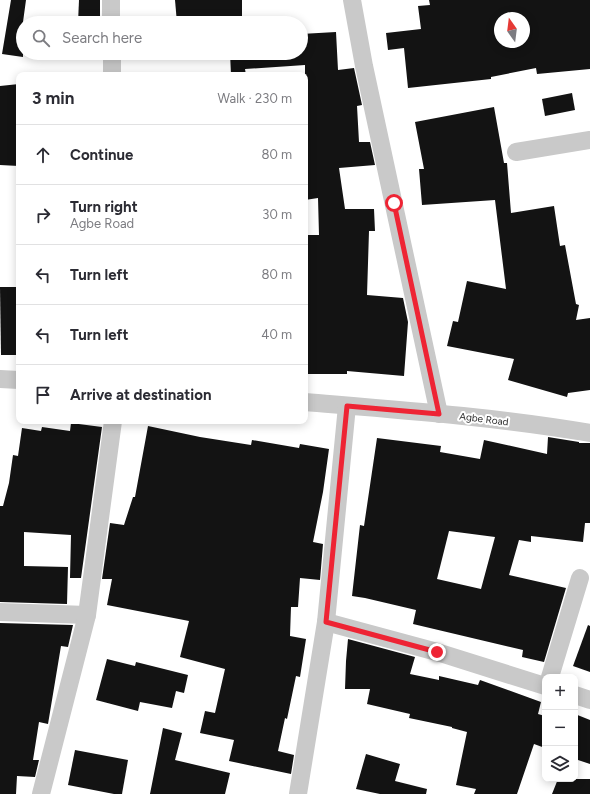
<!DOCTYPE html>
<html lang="en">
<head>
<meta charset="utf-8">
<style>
  :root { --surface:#fff; --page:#f2f2f3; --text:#2b2b33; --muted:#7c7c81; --line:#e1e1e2 }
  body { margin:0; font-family:Figtree,sans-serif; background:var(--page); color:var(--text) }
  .controls { position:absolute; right:12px; bottom:12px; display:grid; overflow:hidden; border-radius:8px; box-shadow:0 2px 10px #0003 }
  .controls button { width:36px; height:36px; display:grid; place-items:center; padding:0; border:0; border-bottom:1px solid var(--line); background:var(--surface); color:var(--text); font:20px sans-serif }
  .compass { position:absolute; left:494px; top:12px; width:36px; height:36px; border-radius:50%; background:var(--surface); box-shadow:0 2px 10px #0003; rotate:346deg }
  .stop { position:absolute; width:12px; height:12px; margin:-9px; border:3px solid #ee2434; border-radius:50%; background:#fff }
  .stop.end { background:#ee2434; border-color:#fff; box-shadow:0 1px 4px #0008 }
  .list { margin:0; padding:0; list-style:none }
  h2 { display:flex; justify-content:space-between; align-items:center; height:52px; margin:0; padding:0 16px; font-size:17px }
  h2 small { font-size:13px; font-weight:400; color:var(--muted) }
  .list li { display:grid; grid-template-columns:26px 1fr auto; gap:12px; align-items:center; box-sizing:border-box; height:60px; padding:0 16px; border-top:1px solid var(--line) }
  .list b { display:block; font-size:15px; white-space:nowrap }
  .list p { margin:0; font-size:13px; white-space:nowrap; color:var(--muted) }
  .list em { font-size:13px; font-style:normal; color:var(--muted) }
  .icon { flex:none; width:22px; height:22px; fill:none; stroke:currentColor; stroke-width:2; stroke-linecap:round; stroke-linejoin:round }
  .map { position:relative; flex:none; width:590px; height:794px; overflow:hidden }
  .search { position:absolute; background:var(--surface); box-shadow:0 2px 10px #0003; left:16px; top:16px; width:292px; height:44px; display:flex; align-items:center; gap:10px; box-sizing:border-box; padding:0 14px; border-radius:22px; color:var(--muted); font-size:15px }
  .panel { position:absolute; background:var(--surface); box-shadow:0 2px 10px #0003; left:16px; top:72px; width:292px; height:352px; border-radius:8px }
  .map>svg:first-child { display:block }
  .building { fill:#131313; fill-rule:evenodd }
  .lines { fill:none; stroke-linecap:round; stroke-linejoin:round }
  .minor { stroke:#c9c9c9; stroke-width:18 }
  .route { stroke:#ee2434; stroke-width:5 }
  .labels { text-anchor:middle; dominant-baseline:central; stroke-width:4; stroke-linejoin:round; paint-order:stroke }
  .street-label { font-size:10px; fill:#2c2c2c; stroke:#fff }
</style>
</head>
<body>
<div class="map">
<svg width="590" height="794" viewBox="0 0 590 794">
  <rect width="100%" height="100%" fill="#fff"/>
  <g class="building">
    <polygon points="11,0 26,0 23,22 23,57 2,54"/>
    <polygon points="79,0 100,0 100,23 78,23"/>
    <polygon points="175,0 242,0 242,23 177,23"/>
    <path d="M429,0H590V69L537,74L536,68L491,77V79L408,88L404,48L388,50L386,33L421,29L418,6L430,5ZM500,18H524V42H500Z"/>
    <polygon points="336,32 338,70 354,68 362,105 357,106 359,142 370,142 375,165 339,168 345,209 374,209 375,231 369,231 367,295 403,298 408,322 404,376 347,371 347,374 305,374 305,235 319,235 318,198 305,200 305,65 245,69 246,75 231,75 230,53 301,53 301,34"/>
    <polygon points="19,84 19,166 0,165 0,86"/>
    <polygon points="572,93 575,110 545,116 542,99"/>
    <polygon points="494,107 504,163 507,163 511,213 554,206 560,246 565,245 576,304 579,305 576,320 590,318 590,390 568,393 567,397 508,380 514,359 447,346 453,321 458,322 467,281 506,289 495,200 422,205 419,169 424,169 415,122"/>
    <polygon points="0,287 19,287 19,355 1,355"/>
    <polygon points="71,423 102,427 81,578 70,578 71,535 24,532 24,566 68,567 67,604 0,602 0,506 3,506 9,483 13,455 18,456 22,428 41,431 42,427 70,431"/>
    <polygon points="148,426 200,437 251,445 252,440 299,448 300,444 329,449 323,492 313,542 323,544 320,580 300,578 298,607 291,607 290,636 306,639 300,677 296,676 287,719 285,718 278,751 294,755 291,774 229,761 234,740 200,733 205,711 215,713 225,669 180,657 189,621 107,605 112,579 102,579 110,523 124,525 133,497 135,497"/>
    <path d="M548,437L579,442V443H590V523H585L583,542L531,536V542L519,540L509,575L566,588L544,662L522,657L523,650L413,624L416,610L365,598L352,596L360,525L364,526L377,438L441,446L440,452L480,459L484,440L547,454ZM449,531L495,537L481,589L437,579Z"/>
    <polygon points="0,623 73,625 68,647 61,646 48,724 39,722 33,760 39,760 35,777 17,776 16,794 0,794"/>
    <polygon points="588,625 590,626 590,672 573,666"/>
    <polygon points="348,639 415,657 410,674 439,680 439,676 478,685 480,680 541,702 538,714 545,716 545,748 534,744 517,794 474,794 476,789 456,785 467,732 452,728 452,727 409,718 410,714 367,704 370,689 345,689 346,661"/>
    <polygon points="107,659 135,666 136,662 188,675 184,693 176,691 172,708 140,702 138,711 96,700"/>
    <polygon points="575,714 590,720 590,764 575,759"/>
    <polygon points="163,728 182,733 175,760 230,773 225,794 150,794"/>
    <polygon points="75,750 128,760 122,794 114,794 68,785"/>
    <polygon points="366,754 400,764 395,781 427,789 426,794 380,794 356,789"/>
    <polygon points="558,779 590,779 590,794 552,794"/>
  </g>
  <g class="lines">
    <g class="minor">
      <polyline points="111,0 111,23"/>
      <polyline points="352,0 364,66 439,414"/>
      <polyline points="112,53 112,75"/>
      <polyline points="516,152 590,140"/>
      <polyline points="0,379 19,380"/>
      <path d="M305,402C400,410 496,417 590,433"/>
      <polyline points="0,612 87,615"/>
      <polyline points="326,622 437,652 545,686"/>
      <polyline points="550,677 580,578"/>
      <polyline points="575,695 590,700"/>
      <polyline points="41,794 87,615 113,421"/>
      <polyline points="298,794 326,622 347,406"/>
    </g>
  </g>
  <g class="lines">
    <polyline class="route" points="394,203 439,414 347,406 326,622 437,652"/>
  </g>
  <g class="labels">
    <g class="street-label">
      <text transform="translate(484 419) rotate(7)">Agbe Road</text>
    </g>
  </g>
</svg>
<div class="controls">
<button>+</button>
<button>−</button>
<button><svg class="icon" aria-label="layers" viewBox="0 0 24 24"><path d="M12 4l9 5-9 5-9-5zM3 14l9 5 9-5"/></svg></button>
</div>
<svg class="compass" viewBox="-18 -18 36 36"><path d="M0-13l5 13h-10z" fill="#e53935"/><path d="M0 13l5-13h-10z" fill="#7c7c81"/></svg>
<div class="stop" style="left:394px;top:203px"></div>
<div class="stop end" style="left:437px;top:652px"></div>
<div class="search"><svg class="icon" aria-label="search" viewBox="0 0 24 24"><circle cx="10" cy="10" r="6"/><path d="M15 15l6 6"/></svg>Search here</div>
<section class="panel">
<h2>3 min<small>Walk · 230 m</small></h2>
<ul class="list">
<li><svg class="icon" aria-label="ahead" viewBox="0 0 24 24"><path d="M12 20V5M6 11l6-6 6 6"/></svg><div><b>Continue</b></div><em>80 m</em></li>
<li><svg class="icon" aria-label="right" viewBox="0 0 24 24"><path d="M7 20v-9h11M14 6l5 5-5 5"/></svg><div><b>Turn right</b><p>Agbe Road</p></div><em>30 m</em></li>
<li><svg class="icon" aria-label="left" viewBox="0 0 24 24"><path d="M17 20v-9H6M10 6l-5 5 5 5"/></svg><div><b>Turn left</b></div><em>80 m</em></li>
<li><svg class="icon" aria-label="left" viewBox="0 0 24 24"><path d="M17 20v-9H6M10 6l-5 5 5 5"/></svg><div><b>Turn left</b></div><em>40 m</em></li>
<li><svg class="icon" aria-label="arrive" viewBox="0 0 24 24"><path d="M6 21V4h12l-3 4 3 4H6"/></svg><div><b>Arrive at destination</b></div></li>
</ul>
</section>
</div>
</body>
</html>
